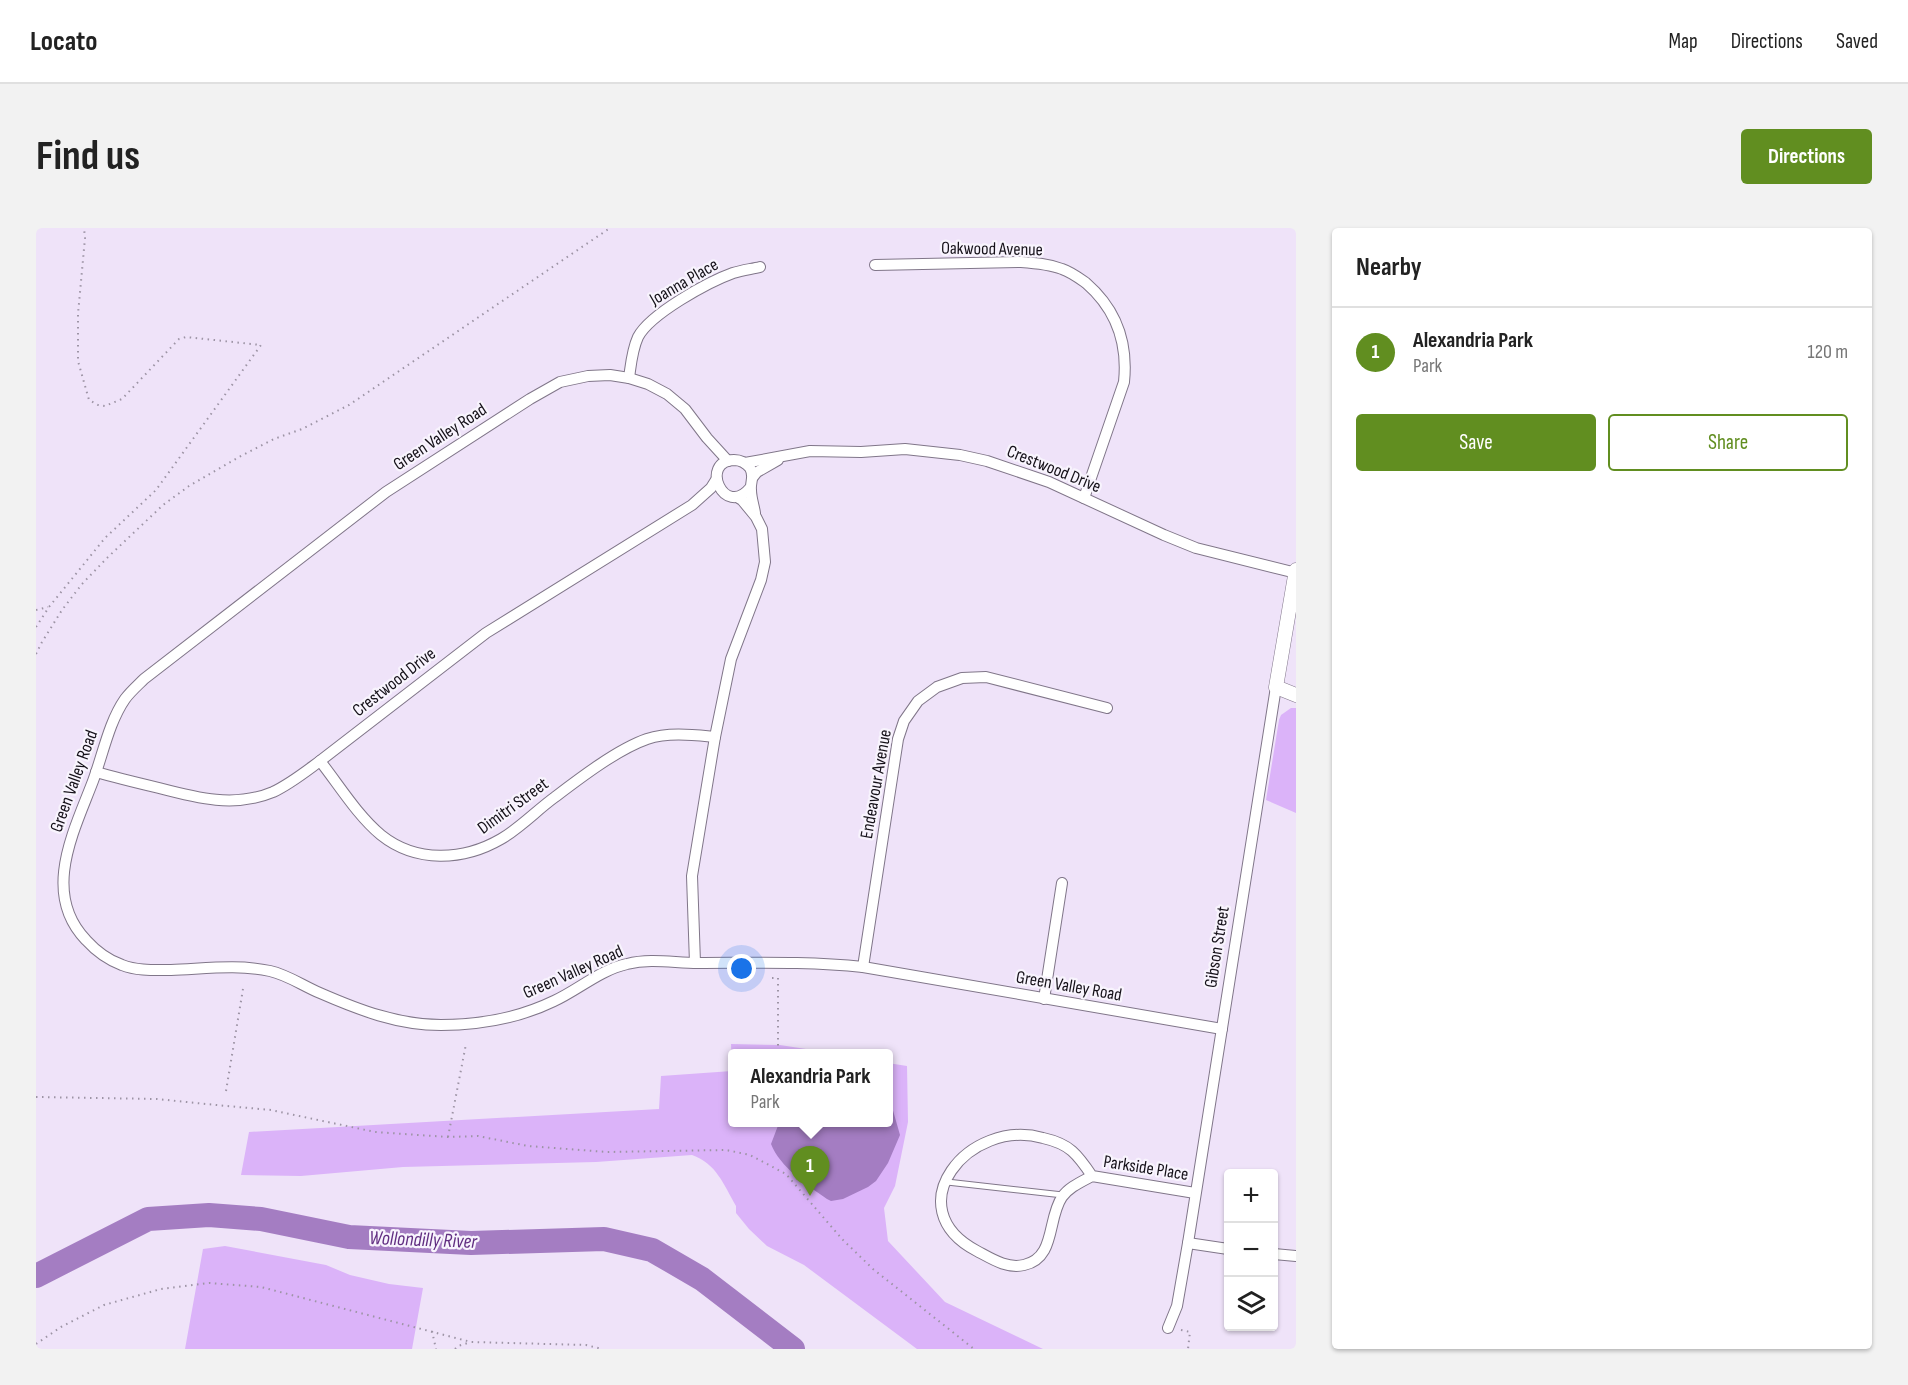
<!DOCTYPE html>
<html lang="en">
<head>
<meta charset="utf-8">
<style>
  :root { --surface:#fff; --page:#f2f2f2; --text:#222; --muted:#767676; --line:#e0e0e0; --accent:#618e20 }
  body { margin:0; font-family:"Sofia Sans Condensed",sans-serif; background:var(--page); color:var(--text) }
  .controls { position:absolute; right:18px; bottom:18px; display:grid; overflow:hidden; border-radius:6px; box-shadow:0 2px 4px #0004 }
  .controls button { width:54px; height:54px; display:grid; place-items:center; padding:0; border:0; border-bottom:2px solid var(--line); background:var(--surface); color:var(--text); font:30px sans-serif }
  .you { position:absolute; left:706px; top:741px; width:21px; height:21px; margin:-15px; border:4px solid #fff; border-radius:50%; background:#1a73e8; box-shadow:0 0 0 9px #1a73e833 }
  .badge { display:grid; place-items:center; width:39px; height:39px; border-radius:50%; background:var(--accent); color:#fff; font-size:20px; font-weight:700 }
  .pin { position:absolute; translate:-50% -50px; filter:drop-shadow(0 2px 3px #0008) }
  .pin::after { content:''; position:absolute; top:32px; width:21px; height:18px; background:inherit; clip-path:polygon(0 0,100% 0,50% 100%) }
  .popup { position:absolute; left:692px; top:821px; width:165px; height:78px; box-sizing:border-box; display:grid; place-content:center; border-radius:6px; background:var(--surface); filter:drop-shadow(0 2px 4px #0005); font-size:20px; white-space:nowrap; color:var(--muted) }
  .popup b { font-size:22px; color:var(--text) }
  .popup::after { content:''; position:absolute; left:50%; top:100%; margin-left:-12px; border:12px solid transparent; border-top-color:var(--surface) }
  .list { margin:0; padding:0; list-style:none }
  h2 { display:flex; justify-content:space-between; align-items:center; height:78px; margin:0; padding:0 24px; font-size:26px }
  h2 small { font-size:20px; font-weight:400; color:var(--muted) }
  .list li { display:grid; grid-template-columns:39px 1fr auto; gap:18px; align-items:center; box-sizing:border-box; height:90px; padding:0 24px; border-top:2px solid var(--line) }
  .list b { display:block; font-size:22px; white-space:nowrap }
  .list p { margin:0; font-size:20px; white-space:nowrap; color:var(--muted) }
  .list em { font-size:20px; font-style:normal; color:var(--muted) }
  .actions { display:flex; gap:12px; padding:18px 24px }
  .actions a { flex:1; padding:14px 0; border:2px solid var(--accent); border-radius:6px; text-align:center; font-size:21px; color:var(--accent) }
  .actions .main { background:var(--accent); color:#fff }
  .icon { flex:none; width:33px; height:33px; fill:none; stroke:currentColor; stroke-width:2; stroke-linecap:round; stroke-linejoin:round }
  .map { position:relative; flex:none; width:1260px; height:1121px; overflow:hidden; border-radius:6px }
  header { display:flex; align-items:center; gap:36px; box-sizing:border-box; height:84px; padding:0 30px; background:var(--surface); border-bottom:2px solid var(--line) }
  header strong { font-size:28px }
  nav { display:flex; gap:33px; margin-inline-start:auto; font-size:21px }
  .intro { display:flex; align-items:center; justify-content:space-between; box-sizing:border-box; height:144px; padding:0 36px }
  h1 { margin:0; font-size:42px }
  .button { padding:15px 27px; border-radius:6px; background:var(--accent); color:#fff; font-size:21px; font-weight:700 }
  main { display:flex; gap:36px; padding:0 36px }
  aside { flex:1; background:var(--surface); border-radius:6px; box-shadow:0 2px 4px #0004 }
  .map>svg:first-child { display:block }
  .green { fill:#dbb3f9 }
  .water { fill:#a47dc2 }
  .lines { fill:none; stroke-linecap:round; stroke-linejoin:round }
  .river { stroke:#a47dc2; stroke-width:24 }
  .service-casing { stroke:#807689; stroke-width:7 }
  .minor-casing { stroke:#807689; stroke-width:12 }
  .tertiary-casing { stroke:#807689; stroke-width:15 }
  .path { stroke:#9d94a5; stroke-width:2; stroke-dasharray:1.5 4.5; stroke-linecap:butt }
  .service { stroke:#fff; stroke-width:5 }
  .minor { stroke:#fff; stroke-width:10 }
  .tertiary { stroke:#fff; stroke-width:14 }
  .labels { text-anchor:middle; dominant-baseline:central; stroke-width:4.5; stroke-linejoin:round; paint-order:stroke }
  .street-label { font-size:18px; fill:#151119; stroke:#f8f4fd }
  .water-label { font-size:20px; font-style:italic; fill:#622f82; stroke:#f8f4fd }
</style>
</head>
<body>
<header>
<strong>Locato</strong>
<nav><a>Map</a><a>Directions</a><a>Saved</a></nav>
</header>
<div class="intro"><h1>Find us</h1><a class="button">Directions</a></div>
<main>
<div class="map">
<svg width="1260" height="1121" viewBox="0 0 1260 1121">
  <rect width="100%" height="100%" fill="#efe3f9"/>
  <g class="green">
    <polygon points="1255,480 1260,480 1260,585 1230,572 1243,492 1245,487"/>
    <path d="M695,816L744,817L796,825L696,826V894H852V835L871,838L872,894L859,958L848,980L852,1013L909,1074L1007,1121H881L768,1037L731,1018L713,1001L700,985V978C688,957 680,935 656,927L560,934L367,939L265,948L205,947L213,904L623,881L625,848L696,843Z"/>
    <polygon points="189,1018 290,1037 314,1047 353,1056 387,1060 376,1121 149,1121 167,1021"/>
  </g>
  <path class="water" d="M852,865L864,907L852,935L840,953L832,959L807,971L795,973L791,971C771,957 744,939 735,916L743,895L852,894Z"/>
  <g class="lines">
    <polyline class="river" points="0,1048 112,991 173,987 225,991 313,1009 435,1015 568,1011 616,1022 666,1051 757,1121"/>
    <defs>
      <polyline id="service" points="911,954 1027,967"/>
      <g id="minor">
        <path d="M839,37L985,34C999,35 1013,36 1026,41C1035,44 1043,50 1050,55C1080,81 1092,115 1088,154L1048,270"/>
        <path d="M593,150C595,136 596,122 602,109C614,86 672,54 697,45C706,42 716,41 724,39"/>
        <path d="M692,233L671,210L649,181L631,166L612,156L593,150L574,147L552,148L524,154L494,171L350,264L108,451C102,457 94,464 89,471C73,494 67,526 57,553C38,603 5,665 50,712C60,723 72,732 86,737C101,743 119,742 135,742C167,741 202,736 234,743C252,747 267,758 284,765C323,782 362,797 405,797C443,797 483,790 518,773C542,762 564,742 591,736C615,730 638,735 662,735C717,735 772,733 827,739L1186,801"/>
        <polyline points="709,235 774,223 825,224 869,221 924,227 951,233 1013,254 1128,307 1160,320 1260,345"/>
        <polyline points="717,249 721,244 742,232"/>
        <path d="M714,260C688,291 663,233 698,232C704,232 710,235 714,240C719,248 714,254 715,262C715,270 718,278 719,285"/>
        <path d="M284,533C303,557 321,587 345,607C380,635 427,633 465,611C484,600 501,582 519,569C544,550 582,521 611,511C633,504 657,507 679,509"/>
        <path d="M60,544C81,550 102,555 123,560C161,570 199,580 237,564C254,556 269,544 284,533L450,405L656,277L675,260L680,252"/>
        <polyline points="659,735 656,648 679,509 695,431 725,352 729,334 726,301 720,289 706,272 701,269"/>
        <polyline points="827,739 862,511 868,493 882,473 901,459 926,450 950,449 1071,480"/>
        <polyline points="1008,771 1026,655"/>
        <path d="M1056,948C1045,954 1033,959 1026,969C1011,991 1020,1030 988,1037C971,1041 956,1031 941,1023C859,980 933,889 1007,910C1016,912 1028,916 1036,923C1044,930 1050,939 1056,948L1159,965"/>
        <polyline points="1152,1015 1192,1021"/>
        <polyline points="1238,1026 1260,1028"/>
        <polyline points="1132,1100 1141,1078 1152,1015 1240,459"/>
      </g>
      <polyline id="tertiary" points="1260,342 1240,459 1260,467"/>
    </defs>
    <use href="#service" class="service-casing"/>
    <use href="#minor" class="minor-casing"/>
    <use href="#tertiary" class="tertiary-casing"/>
    <g class="path">
      <polyline points="0,382 12,379"/>
      <polyline points="0,399 13,379 69,310 120,262 225,117 150,109 143,111 86,171 69,178 62,177 53,172 42,133 42,86 49,10 48,0"/>
      <polyline points="0,426 6,414 26,382 46,356 71,330 127,277 153,258 203,229 238,211 266,201 313,177 574,0"/>
      <polyline points="736,750 742,750 742,826"/>
      <polyline points="190,863 207,761"/>
      <polyline points="0,869 121,871 180,877 235,882 339,904 412,909 442,908 492,918 571,924 690,922 714,927 750,946 806,1011 837,1041 938,1121"/>
      <polyline points="412,909 430,816"/>
      <polyline points="1145,1102 1154,1104 1152,1121"/>
      <polyline points="396,1103 400,1121"/>
      <polyline points="0,1116 25,1099 68,1077 125,1061 173,1055 225,1059 435,1114 550,1117 566,1121"/>
      <polyline points="419,1121 422,1118 435,1114"/>
    </g>
    <use href="#service" class="service"/>
    <use href="#minor" class="minor"/>
    <use href="#tertiary" class="tertiary"/>
  </g>
  <g class="labels">
    <g class="street-label">
      <text transform="translate(956 21) rotate(1)">Oakwood Avenue</text>
      <text transform="translate(648 54) rotate(-30)">Joanna Place</text>
      <text transform="translate(404 209) rotate(-33)">Green Valley Road</text>
      <text transform="translate(1018 241) rotate(22)">Crestwood Drive</text>
      <text transform="translate(358 454) rotate(-38)">Crestwood Drive</text>
      <text transform="translate(38 553) rotate(-70)">Green Valley Road</text>
      <text transform="translate(840 556) rotate(-80)">Endeavour Avenue</text>
      <text transform="translate(477 578) rotate(-36)">Dimitri Street</text>
      <text transform="translate(1181 719) rotate(-81)">Gibson Street</text>
      <text transform="translate(537 744) rotate(-24)">Green Valley Road</text>
      <text transform="translate(1033 758) rotate(10)">Green Valley Road</text>
      <text transform="translate(1110 940) rotate(9)">Parkside Place</text>
    </g>
    <g class="water-label">
      <text transform="translate(387 1012) rotate(2)">Wollondilly River</text>
    </g>
  </g>
</svg>
<div class="controls">
<button>+</button>
<button>−</button>
<button><svg class="icon" aria-label="layers" viewBox="0 0 24 24"><path d="M12 4l9 5-9 5-9-5zM3 14l9 5 9-5"/></svg></button>
</div>
<div class="you"></div>
<div class="pin badge" style="left:774px;top:968px">1</div>
<div class="popup"><b>Alexandria Park</b>Park</div>
</div>
<aside>
<h2>Nearby<small></small></h2>
<ul class="list">
<li><span class="badge">1</span><div><b>Alexandria Park</b><p>Park</p></div><em>120 m</em></li>
</ul>
<div class="actions"><a class="main">Save</a><a>Share</a></div>
</aside>
</main>
</body>
</html>
